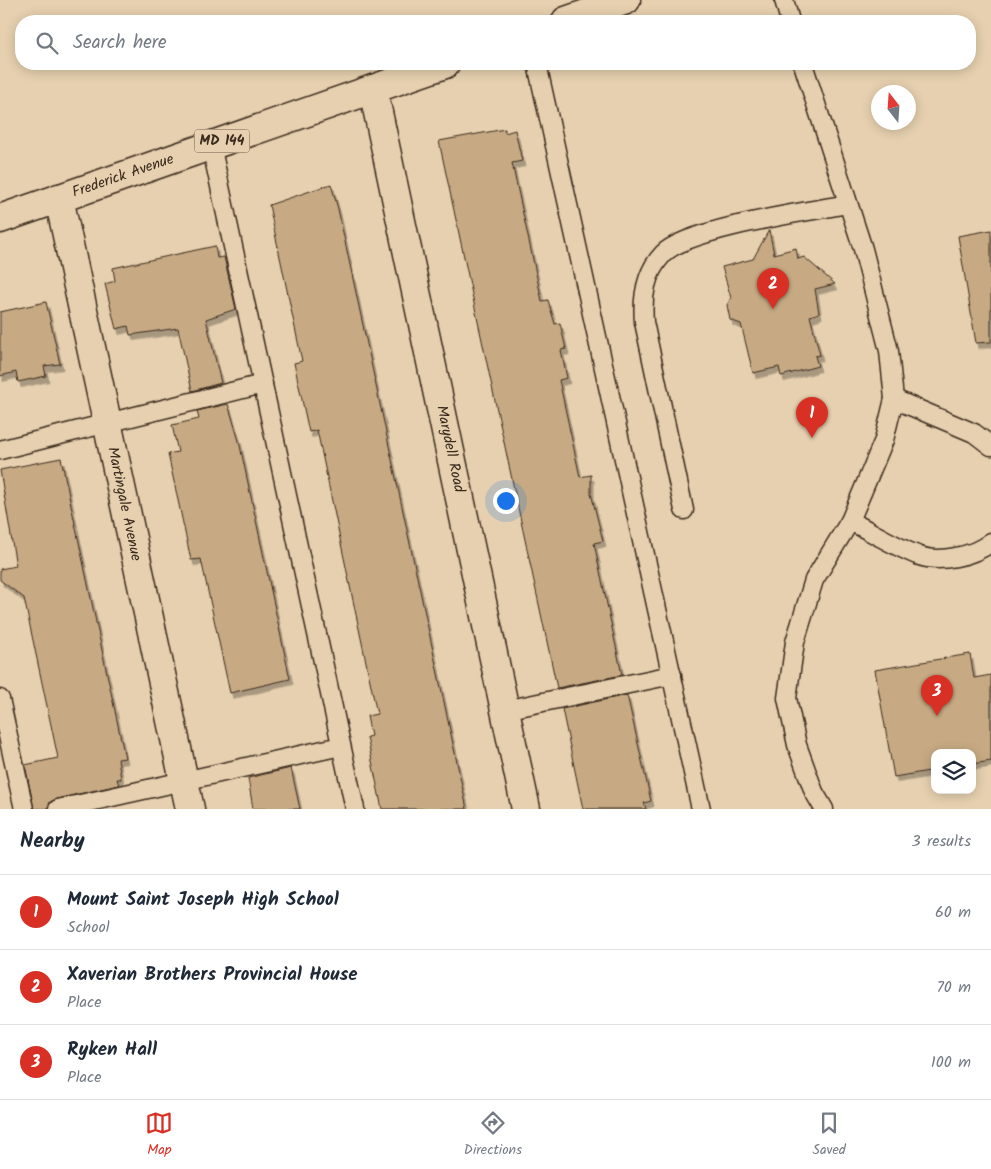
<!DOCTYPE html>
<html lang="en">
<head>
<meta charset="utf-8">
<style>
  :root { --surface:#fff; --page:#f2f2f3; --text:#1f2937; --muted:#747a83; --line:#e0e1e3; --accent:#d93025 }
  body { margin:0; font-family:Kalam,sans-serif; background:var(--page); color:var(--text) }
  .controls { position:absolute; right:15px; bottom:15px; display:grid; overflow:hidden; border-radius:10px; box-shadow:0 2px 12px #0003 }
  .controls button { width:45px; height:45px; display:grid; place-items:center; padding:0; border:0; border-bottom:1px solid var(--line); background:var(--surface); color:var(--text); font:25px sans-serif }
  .compass { position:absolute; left:871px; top:85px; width:45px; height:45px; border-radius:50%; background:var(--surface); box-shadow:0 2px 12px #0003; rotate:343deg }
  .you { position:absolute; left:505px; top:500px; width:18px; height:18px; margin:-12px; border:4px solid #fff; border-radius:50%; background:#1a73e8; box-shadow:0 0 0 8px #1a73e833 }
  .badge { display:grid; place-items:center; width:32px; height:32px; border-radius:50%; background:var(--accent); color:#fff; font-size:16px; font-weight:700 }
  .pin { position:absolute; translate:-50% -41px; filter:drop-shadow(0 1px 2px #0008) }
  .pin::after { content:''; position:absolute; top:26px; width:18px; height:15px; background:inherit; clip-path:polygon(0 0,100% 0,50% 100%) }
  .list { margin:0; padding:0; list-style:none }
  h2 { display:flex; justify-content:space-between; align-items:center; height:65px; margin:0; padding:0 20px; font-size:21px }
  h2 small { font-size:16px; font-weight:400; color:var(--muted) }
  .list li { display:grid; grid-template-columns:32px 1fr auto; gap:15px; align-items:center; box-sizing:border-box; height:75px; padding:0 20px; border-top:1px solid var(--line) }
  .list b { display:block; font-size:19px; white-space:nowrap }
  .list p { margin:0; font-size:16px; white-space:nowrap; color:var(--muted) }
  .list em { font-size:16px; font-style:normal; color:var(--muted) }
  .icon { flex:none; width:28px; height:28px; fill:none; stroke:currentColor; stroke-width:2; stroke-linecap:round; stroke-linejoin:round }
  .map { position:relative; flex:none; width:991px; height:809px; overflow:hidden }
  .search { position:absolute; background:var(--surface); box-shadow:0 2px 12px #0003; left:15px; right:15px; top:15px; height:55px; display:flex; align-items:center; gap:12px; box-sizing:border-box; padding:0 18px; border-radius:20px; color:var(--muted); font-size:19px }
  .sheet { height:290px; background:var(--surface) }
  nav { display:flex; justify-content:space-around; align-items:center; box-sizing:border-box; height:70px; border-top:1px solid var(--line); background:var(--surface); font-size:14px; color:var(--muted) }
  nav a { display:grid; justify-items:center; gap:2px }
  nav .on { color:var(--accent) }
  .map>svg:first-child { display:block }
  .building { fill:#c7aa83; stroke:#3b2a1e; filter:url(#shadow) }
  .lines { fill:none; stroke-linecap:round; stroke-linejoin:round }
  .lane-casing { stroke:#3b2a1e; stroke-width:21 }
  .street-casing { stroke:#3b2a1e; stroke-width:31 }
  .primary-casing { stroke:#3b2a1e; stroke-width:31 }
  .lane { stroke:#e6d0af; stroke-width:18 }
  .street { stroke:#e6d0af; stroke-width:28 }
  .primary { stroke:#e6d0af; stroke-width:28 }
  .labels { text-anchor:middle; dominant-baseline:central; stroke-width:4.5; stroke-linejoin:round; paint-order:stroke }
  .shield { fill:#e6d0af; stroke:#6e5c4a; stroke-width:1 }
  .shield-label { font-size:14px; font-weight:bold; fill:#3b2a1e }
  .street-label { font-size:15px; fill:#3b2a1e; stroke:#e6d0af }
</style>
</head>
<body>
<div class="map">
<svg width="991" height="809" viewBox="0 0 991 809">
  <defs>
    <filter id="shadow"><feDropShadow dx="3" dy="5.5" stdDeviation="0" flood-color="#0004"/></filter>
  </defs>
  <rect width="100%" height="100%" fill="#e6d0af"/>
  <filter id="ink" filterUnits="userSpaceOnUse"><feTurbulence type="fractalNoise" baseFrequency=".02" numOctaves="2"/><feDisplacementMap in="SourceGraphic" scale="10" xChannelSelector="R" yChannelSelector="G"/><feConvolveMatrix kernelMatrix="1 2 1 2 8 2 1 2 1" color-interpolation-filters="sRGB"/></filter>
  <g filter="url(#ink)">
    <g class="building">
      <polygon points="505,129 505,133 515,130 522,161 512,163 542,301 548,300 555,324 560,323 566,349 561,350 567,378 559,380 580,477 591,475 591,493 603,541 594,543 622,675 557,688 439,141"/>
      <polygon points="331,184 338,209 467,809 382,809 367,737 371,736 367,716 377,714 317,430 309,432 294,363 302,361 269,205"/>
      <polygon points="769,230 774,254 796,248 798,259 804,257 835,284 815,289 819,313 810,316 820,355 815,356 818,366 781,376 779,367 753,373 741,324 730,320 727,305 731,298 722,267 753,259"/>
      <polygon points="991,230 991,342 976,343 958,236"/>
      <polygon points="215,246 217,258 224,257 236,309 206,319 221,383 192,391 178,328 130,335 128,326 116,329 105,284 115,281 113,268"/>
      <polygon points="46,302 60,364 44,366 46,376 18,382 16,372 0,376 0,312"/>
      <polygon points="228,404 239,441 290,679 230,693 201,559 191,560 168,454 178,452 172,425 199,419 197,411"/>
      <polygon points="61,458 125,758 118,759 121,779 117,779 119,785 56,799 50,802 48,809 34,809 25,765 58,758 24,598 0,580 0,569 16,566 0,470"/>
      <polygon points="970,654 974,678 991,675 991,761 972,764 972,753 935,753 935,770 894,777 875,670"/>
      <polygon points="627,695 651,801 644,803 646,809 583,809 562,709"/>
      <polygon points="291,768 300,809 253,809 248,778"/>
    </g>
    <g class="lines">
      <defs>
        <g id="lane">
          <polyline points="784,0 790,21"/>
          <polyline points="537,64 701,809"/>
          <polyline points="803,64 863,249 889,351 894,399 884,440 850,521 814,580 795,642 787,698 797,745 814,792 824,809"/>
          <polyline points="211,145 355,809"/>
          <polyline points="894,399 974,433 991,446"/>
          <polyline points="0,450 263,384"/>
          <path d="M684,510L644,322C642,297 645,273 663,254C686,229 810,211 848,204"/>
          <path d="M850,521C872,532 894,546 917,555C938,564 974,556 991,542"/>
          <polyline points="0,699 24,809"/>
          <polyline points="505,710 672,675"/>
          <polyline points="58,809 341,746"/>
        </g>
        <g id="street">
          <polyline points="373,89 526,809"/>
          <polyline points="59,198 190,809"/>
        </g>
        <g id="primary">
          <polyline points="566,21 626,0"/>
          <polyline points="0,219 445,64"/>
        </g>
      </defs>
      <use href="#lane" class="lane-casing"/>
      <use href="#street" class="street-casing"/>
      <use href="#primary" class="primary-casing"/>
      <use href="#lane" class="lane"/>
      <use href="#street" class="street"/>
      <use href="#primary" class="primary"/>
    </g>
  </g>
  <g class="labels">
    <rect class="shield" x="194.5" y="129.5" width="55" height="23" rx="4"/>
    <g class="shield-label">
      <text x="222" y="141">MD 144</text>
    </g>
    <g class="street-label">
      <text transform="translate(123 176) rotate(-19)">Frederick Avenue</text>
      <text transform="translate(450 449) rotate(78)">Marydell Road</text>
      <text transform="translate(124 504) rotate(78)">Martingale Avenue</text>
    </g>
  </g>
</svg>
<div class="controls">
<button><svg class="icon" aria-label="layers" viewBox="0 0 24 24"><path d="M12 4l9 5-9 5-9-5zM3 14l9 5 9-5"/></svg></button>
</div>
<svg class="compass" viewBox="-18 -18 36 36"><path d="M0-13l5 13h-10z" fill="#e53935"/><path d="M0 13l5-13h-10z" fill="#747a83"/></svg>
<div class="you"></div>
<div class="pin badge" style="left:812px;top:438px">1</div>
<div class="pin badge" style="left:773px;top:309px">2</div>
<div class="pin badge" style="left:937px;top:716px">3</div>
<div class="search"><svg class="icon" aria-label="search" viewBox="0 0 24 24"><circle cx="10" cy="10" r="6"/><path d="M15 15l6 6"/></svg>Search here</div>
</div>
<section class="sheet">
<h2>Nearby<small>3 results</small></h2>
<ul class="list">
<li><span class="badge">1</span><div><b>Mount Saint Joseph High School</b><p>School</p></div><em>60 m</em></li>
<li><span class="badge">2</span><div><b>Xaverian Brothers Provincial House</b><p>Place</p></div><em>70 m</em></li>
<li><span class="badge">3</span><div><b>Ryken Hall</b><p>Place</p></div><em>100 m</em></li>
</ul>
</section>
<nav>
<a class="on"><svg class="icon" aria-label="map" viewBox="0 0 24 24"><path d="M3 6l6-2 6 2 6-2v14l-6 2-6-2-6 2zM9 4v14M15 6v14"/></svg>Map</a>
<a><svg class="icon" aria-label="directions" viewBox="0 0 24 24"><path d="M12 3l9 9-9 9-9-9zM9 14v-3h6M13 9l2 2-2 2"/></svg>Directions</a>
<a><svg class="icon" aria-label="saved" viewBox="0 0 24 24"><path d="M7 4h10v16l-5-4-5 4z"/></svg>Saved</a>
</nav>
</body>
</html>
